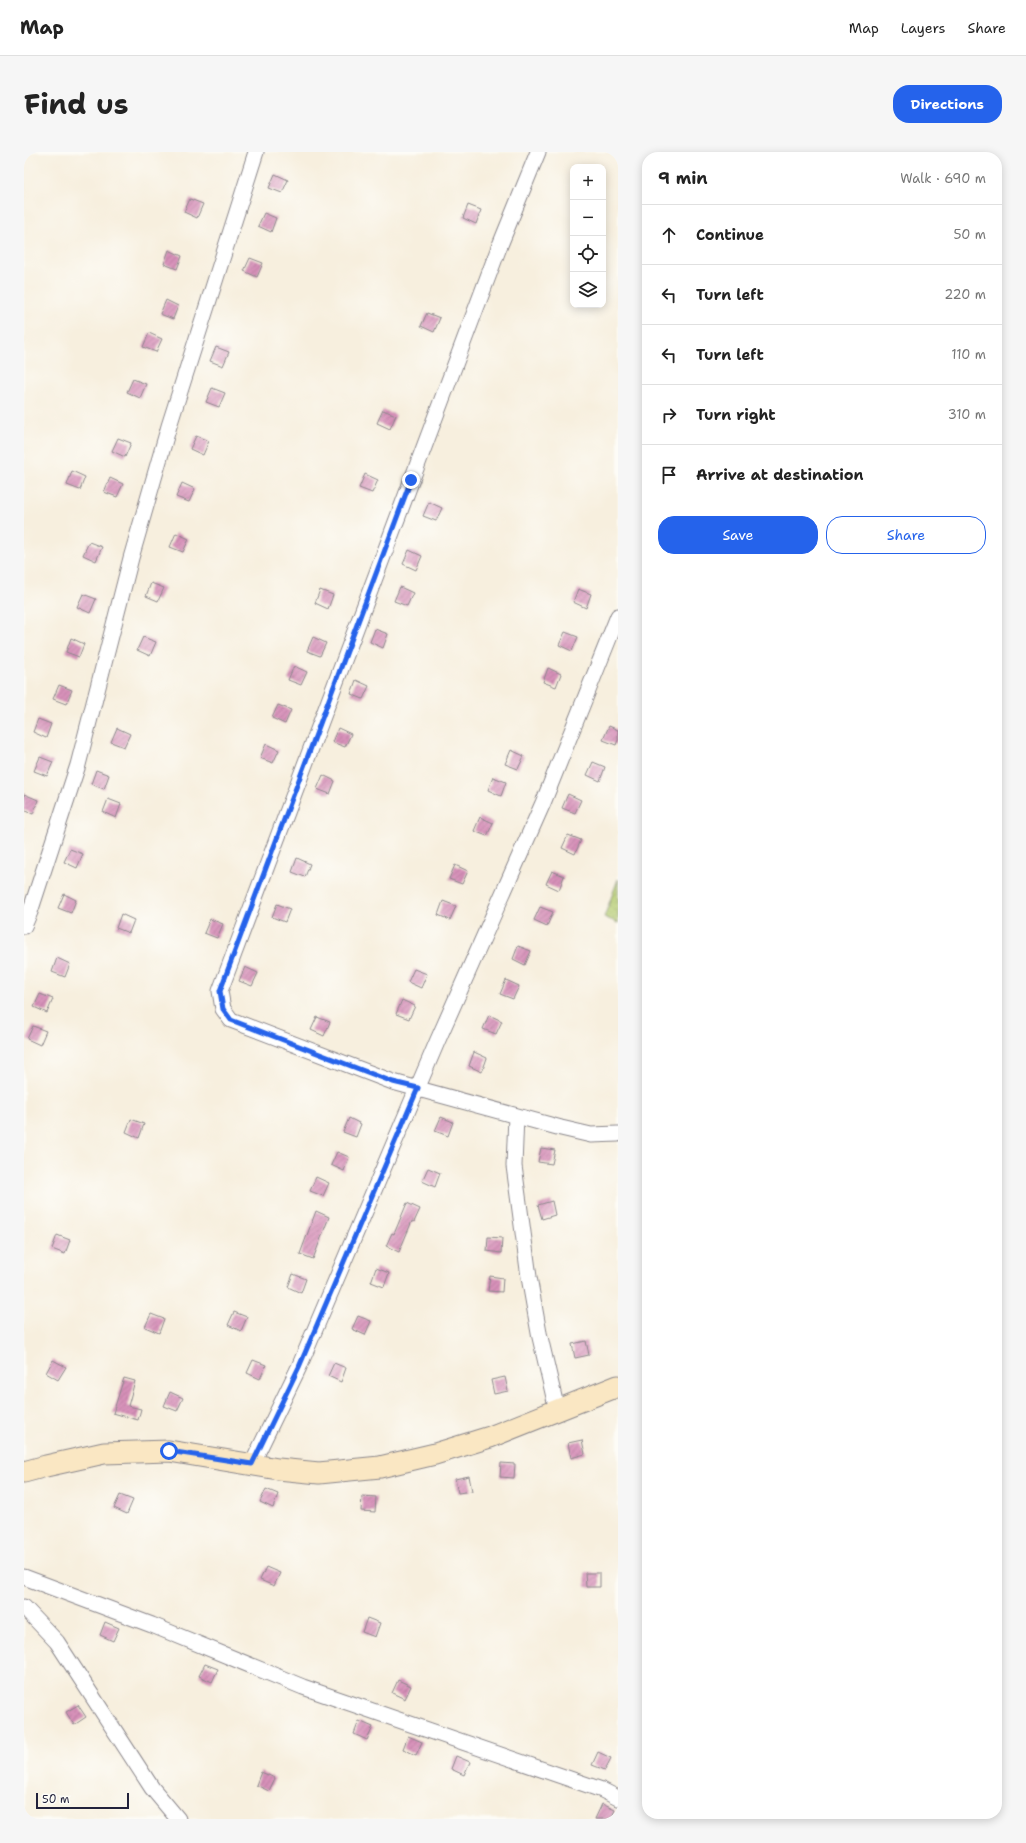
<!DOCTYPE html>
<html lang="en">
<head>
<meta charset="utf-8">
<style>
  :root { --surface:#fff; --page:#f6f6f6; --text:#222; --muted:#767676; --line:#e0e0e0; --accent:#2563eb }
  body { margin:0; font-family:"Shantell Sans",sans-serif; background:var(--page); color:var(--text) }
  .controls { position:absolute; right:12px; top:12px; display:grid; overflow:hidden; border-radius:8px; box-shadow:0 2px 10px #0003 }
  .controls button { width:36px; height:36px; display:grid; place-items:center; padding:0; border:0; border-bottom:1px solid var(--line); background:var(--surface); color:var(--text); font:20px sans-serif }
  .scale { position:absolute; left:12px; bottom:10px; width:93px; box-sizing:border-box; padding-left:4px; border:2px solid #22223b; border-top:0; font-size:11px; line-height:14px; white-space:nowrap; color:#22223b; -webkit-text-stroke:3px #fdfcf7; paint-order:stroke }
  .stop { position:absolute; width:12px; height:12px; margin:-9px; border:3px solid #2563eb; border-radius:50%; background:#fff }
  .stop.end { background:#2563eb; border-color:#fff; box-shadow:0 1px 4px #0008 }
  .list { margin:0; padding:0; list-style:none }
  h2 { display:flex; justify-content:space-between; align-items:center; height:52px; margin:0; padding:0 16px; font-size:17px }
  h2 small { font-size:13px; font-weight:400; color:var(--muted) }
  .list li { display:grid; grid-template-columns:26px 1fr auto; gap:12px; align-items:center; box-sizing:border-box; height:60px; padding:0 16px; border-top:1px solid var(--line) }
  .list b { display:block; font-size:15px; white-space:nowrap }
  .list em { font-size:13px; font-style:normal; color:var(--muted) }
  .actions { display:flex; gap:8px; padding:12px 16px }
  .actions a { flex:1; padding:9px 0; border:1px solid var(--accent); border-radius:16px; text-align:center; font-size:14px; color:var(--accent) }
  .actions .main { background:var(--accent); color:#fff }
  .icon { flex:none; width:22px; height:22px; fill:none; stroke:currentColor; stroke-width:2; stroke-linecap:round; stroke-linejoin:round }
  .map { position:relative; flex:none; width:594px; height:1667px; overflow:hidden; border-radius:16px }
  header { display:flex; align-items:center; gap:24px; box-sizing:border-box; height:56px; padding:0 20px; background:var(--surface); border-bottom:1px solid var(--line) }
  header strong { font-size:19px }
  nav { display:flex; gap:22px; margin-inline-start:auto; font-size:14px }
  .intro { display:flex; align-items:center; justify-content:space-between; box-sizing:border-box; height:96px; padding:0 24px }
  h1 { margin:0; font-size:28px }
  .button { padding:10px 18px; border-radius:16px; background:var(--accent); color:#fff; font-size:14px; font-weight:700 }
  main { display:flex; gap:24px; padding:0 24px }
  aside { flex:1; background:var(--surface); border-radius:16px; box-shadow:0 2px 10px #0003 }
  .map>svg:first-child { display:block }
  .garden { fill:url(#garden-dots); stroke:#6b7655 }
  .building { fill:url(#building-hatch) }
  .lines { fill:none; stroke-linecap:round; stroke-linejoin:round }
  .street-casing { stroke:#8c888c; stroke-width:17 }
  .secondary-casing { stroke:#8c888c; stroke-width:23 }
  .street { stroke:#fff; stroke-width:15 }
  .secondary { stroke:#fae7c3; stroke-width:21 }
  .route { stroke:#2563eb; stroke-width:5 }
</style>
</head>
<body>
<header>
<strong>Map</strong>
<nav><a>Map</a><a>Layers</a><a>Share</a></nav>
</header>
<div class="intro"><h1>Find us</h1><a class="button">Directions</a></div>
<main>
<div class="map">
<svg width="594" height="1667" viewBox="0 0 594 1667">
  <defs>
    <pattern id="garden-dots" width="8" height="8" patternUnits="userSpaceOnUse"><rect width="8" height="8" fill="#b4cb6f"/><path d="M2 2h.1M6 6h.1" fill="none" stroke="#9aae61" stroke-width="1.8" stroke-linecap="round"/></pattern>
    <pattern id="building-hatch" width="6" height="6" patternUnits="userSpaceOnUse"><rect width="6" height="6" fill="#d791b9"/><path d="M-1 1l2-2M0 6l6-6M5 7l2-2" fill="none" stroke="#ae7698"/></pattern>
  </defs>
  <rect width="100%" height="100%" fill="#fdfcf7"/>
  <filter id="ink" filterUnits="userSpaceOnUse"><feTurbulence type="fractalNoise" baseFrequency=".025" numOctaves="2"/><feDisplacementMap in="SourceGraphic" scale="8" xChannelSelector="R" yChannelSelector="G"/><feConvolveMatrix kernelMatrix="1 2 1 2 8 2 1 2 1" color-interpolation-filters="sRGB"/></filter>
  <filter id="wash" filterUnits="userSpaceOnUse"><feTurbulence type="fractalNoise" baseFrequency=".012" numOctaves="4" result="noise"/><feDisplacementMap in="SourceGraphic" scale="16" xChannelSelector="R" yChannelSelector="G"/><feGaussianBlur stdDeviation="0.9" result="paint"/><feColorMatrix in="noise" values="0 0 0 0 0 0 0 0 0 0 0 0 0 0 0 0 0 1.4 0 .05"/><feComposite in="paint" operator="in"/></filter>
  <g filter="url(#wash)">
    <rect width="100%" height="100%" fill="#f7efde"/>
    <polygon class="garden" points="594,727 594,771 580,765"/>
    <g id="blocks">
      <g class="building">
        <polygon points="251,22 264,28 258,41 245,36"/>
        <polygon points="166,47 179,52 173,66 160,60"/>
        <polygon points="444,53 457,58 452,72 439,66"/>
        <polygon points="240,61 252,66 247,80 234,74"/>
        <polygon points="145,98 158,104 153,117 140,112"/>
        <polygon points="226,106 239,111 233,125 220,119"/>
        <polygon points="142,148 154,154 149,167 136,162"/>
        <polygon points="403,161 416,166 410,180 397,174"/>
        <polygon points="125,181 138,187 132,200 119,195"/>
        <polygon points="192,195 205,200 199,214 186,209"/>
        <polygon points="109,227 122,232 116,246 103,240"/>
        <polygon points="188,236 201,241 195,255 182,250"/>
        <polygon points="359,258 372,263 366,277 353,271"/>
        <polygon points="172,284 185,289 179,303 166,297"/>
        <polygon points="94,286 107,291 101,305 88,299"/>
        <polygon points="48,319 61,325 56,338 43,333"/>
        <polygon points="341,322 354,328 348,341 335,336"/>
        <polygon points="86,326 99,332 93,345 80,340"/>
        <polygon points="158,331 171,337 165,350 152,345"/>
        <polygon points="405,350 418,356 412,369 399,364"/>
        <polygon points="152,381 165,387 159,400 146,395"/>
        <polygon points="65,390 78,395 72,409 59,403"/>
        <polygon points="385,398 398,404 392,418 379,412"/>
        <polygon points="127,431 140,436 134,449 122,444"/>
        <polygon points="376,435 389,441 383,454 370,449"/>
        <polygon points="554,437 567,442 562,456 549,450"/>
        <polygon points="296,438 309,443 304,457 291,451"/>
        <polygon points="59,442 72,447 66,461 53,455"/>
        <polygon points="351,477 364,482 359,496 346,490"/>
        <polygon points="541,480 554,485 548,499 535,493"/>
        <polygon points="119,485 132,490 126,504 113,498"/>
        <polygon points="289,485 302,491 296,504 283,499"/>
        <polygon points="47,486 60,492 55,505 42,500"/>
        <polygon points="270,514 283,520 277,533 264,528"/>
        <polygon points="524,516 537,522 532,535 519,530"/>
        <polygon points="332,528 345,534 339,547 327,542"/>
        <polygon points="35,533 48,538 42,552 29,547"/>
        <polygon points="254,553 267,558 261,572 248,566"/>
        <polygon points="14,567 27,572 22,586 9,580"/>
        <polygon points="585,574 594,578 594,588 592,593 579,588"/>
        <polygon points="93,576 106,582 100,595 87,590"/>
        <polygon points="314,576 327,582 321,595 308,590"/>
        <polygon points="242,592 255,598 249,611 236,606"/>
        <polygon points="487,598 500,604 494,617 481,612"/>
        <polygon points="16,605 29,610 23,624 10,619"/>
        <polygon points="569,610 581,615 576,629 563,623"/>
        <polygon points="72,618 85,623 80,637 67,632"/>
        <polygon points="299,623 311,629 306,642 293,637"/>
        <polygon points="469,625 482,630 477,644 464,638"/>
        <polygon points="0,642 14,648 9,662 0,658"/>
        <polygon points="544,642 557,648 551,661 538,656"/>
        <polygon points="84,647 97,652 92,666 79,660"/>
        <polygon points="456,665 469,671 463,684 450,679"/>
        <polygon points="544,683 557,688 551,702 538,696"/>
        <polygon points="46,697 59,702 53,716 40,710"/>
        <polygon points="273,706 286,712 281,725 268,720"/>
        <polygon points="431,713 444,719 438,732 425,727"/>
        <polygon points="528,719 540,724 535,738 522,732"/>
        <polygon points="40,742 52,748 47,761 34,756"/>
        <polygon points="419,749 432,754 426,768 414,763"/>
        <polygon points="253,752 266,757 261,770 248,765"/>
        <polygon points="516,755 529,760 523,774 510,768"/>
        <polygon points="97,762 110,768 105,781 92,776"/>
        <polygon points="186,767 199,772 193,786 180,781"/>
        <polygon points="494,794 507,799 501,813 489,807"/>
        <polygon points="33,806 46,812 41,825 28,820"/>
        <polygon points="221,815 234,821 228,834 215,829"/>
        <polygon points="390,817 403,822 397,836 384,830"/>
        <polygon points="482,828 495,834 489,847 476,842"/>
        <polygon points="16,842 29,847 23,861 10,855"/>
        <polygon points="378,848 391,854 385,867 372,862"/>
        <polygon points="465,863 478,869 472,882 459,877"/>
        <polygon points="293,865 306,870 300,884 287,878"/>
        <polygon points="9,874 22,879 16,893 3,887"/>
        <polygon points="450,900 463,906 458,920 445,914"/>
        <polygon points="417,965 429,970 424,984 411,979"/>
        <polygon points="325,966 337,972 332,985 319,980"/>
        <polygon points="107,967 120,972 115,986 102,980"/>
        <polygon points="517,996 531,998 528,1012 514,1010"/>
        <polygon points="313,1000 325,1005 320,1019 307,1013"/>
        <polygon points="404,1016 416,1021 411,1035 398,1029"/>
        <polygon points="292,1025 305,1031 299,1044 286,1039"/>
        <polygon points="528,1049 531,1063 518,1067 514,1053"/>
        <polygon points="383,1051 396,1057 390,1070 388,1069 375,1100 362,1094 368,1081 370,1082"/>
        <polygon points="292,1059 305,1065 289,1107 276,1102"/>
        <polygon points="33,1083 46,1088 41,1102 28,1097"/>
        <polygon points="464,1085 478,1086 477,1101 463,1099"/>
        <polygon points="352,1116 365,1121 360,1135 347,1130"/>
        <polygon points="269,1122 282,1127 277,1141 264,1135"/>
        <polygon points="466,1124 479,1126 478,1140 464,1139"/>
        <polygon points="210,1160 223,1165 217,1179 204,1173"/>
        <polygon points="127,1162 140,1167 135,1181 121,1175"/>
        <polygon points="334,1164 347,1169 341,1183 328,1177"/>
        <polygon points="562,1189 565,1203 551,1206 548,1192"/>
        <polygon points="29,1208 42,1215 34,1228 22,1221"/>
        <polygon points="229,1208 242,1213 236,1227 223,1221"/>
        <polygon points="310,1211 322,1216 317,1230 304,1224"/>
        <polygon points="481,1225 484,1239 470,1242 467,1228"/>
        <polygon points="100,1226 111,1229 104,1254 117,1257 114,1268 89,1261"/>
        <polygon points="146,1240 159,1246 153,1259 140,1254"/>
        <polygon points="558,1288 561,1302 547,1306 544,1291"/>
        <polygon points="477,1311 491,1312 490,1326 476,1325"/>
        <polygon points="445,1324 448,1339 434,1341 431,1327"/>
        <polygon points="242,1337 254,1342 249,1356 236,1350"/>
        <polygon points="96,1343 109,1348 103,1362 90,1356"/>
        <polygon points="338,1344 352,1345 351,1360 337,1359"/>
        <polygon points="242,1415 256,1421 250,1434 236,1428"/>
        <polygon points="561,1421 576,1421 576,1435 562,1435"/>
        <polygon points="343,1466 356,1471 351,1485 338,1480"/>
        <polygon points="81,1470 95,1476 89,1489 76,1483"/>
        <polygon points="181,1512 194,1517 188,1530 175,1524"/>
        <polygon points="374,1528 387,1534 381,1547 368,1541"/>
        <polygon points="54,1553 62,1565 50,1573 42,1560"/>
        <polygon points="335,1569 349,1575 343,1588 330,1582"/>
        <polygon points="384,1584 398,1590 392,1603 379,1597"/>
        <polygon points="574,1600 587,1606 581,1618 568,1613"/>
        <polygon points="432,1604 446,1610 440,1623 427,1617"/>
        <polygon points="237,1620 251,1626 245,1639 232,1633"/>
        <polygon points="578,1652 591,1658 587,1667 571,1667"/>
      </g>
    </g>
  </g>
  <g filter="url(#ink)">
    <use href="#blocks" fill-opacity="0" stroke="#8c888c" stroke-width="1"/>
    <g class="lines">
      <defs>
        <g id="street">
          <polyline points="514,0 474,98 196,839 199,857 207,868 369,930 537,976 567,983 594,982"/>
          <polyline points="0,774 6,760 54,613 107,406 145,274 232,0"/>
          <polyline points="492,964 490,1014 505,1125 515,1181 533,1258"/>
          <polyline points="228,1312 275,1215 413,890 519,651 594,464"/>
          <polyline points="0,1425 128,1473 279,1535 578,1638 594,1646"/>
          <polyline points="0,1455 33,1490 128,1636 154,1667"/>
        </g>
        <polyline id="secondary" points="0,1320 22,1314 80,1301 145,1299 254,1317 295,1321 356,1315 411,1302 466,1285 594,1234"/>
      </defs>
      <use href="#street" class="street-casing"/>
      <use href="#secondary" class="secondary-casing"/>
      <use href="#street" class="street"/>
      <use href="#secondary" class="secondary"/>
    </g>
  </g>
  <g class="lines" filter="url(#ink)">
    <polyline class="route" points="145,1299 228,1312 275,1215 394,936 369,930 207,868 199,857 196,839 387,328"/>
  </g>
</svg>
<div class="controls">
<button>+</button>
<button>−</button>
<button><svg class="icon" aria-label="locate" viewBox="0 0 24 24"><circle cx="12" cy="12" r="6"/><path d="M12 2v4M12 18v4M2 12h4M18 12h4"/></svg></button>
<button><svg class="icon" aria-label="layers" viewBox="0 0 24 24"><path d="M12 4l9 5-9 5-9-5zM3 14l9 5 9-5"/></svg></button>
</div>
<div class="scale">50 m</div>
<div class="stop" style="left:145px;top:1299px"></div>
<div class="stop end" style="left:387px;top:328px"></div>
</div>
<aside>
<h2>9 min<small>Walk · 690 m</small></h2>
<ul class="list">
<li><svg class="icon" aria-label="ahead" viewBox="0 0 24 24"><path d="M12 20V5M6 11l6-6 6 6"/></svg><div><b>Continue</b></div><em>50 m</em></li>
<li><svg class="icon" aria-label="left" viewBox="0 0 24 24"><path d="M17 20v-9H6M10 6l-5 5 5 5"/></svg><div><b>Turn left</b></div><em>220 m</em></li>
<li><svg class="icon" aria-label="left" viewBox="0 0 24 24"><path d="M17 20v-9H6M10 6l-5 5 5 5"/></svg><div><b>Turn left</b></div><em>110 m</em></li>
<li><svg class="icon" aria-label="right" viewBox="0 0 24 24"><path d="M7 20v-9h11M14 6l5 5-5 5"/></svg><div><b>Turn right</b></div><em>310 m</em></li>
<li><svg class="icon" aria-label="arrive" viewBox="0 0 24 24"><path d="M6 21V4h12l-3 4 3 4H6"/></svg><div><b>Arrive at destination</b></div></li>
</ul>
<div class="actions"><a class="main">Save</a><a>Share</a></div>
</aside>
</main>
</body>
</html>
